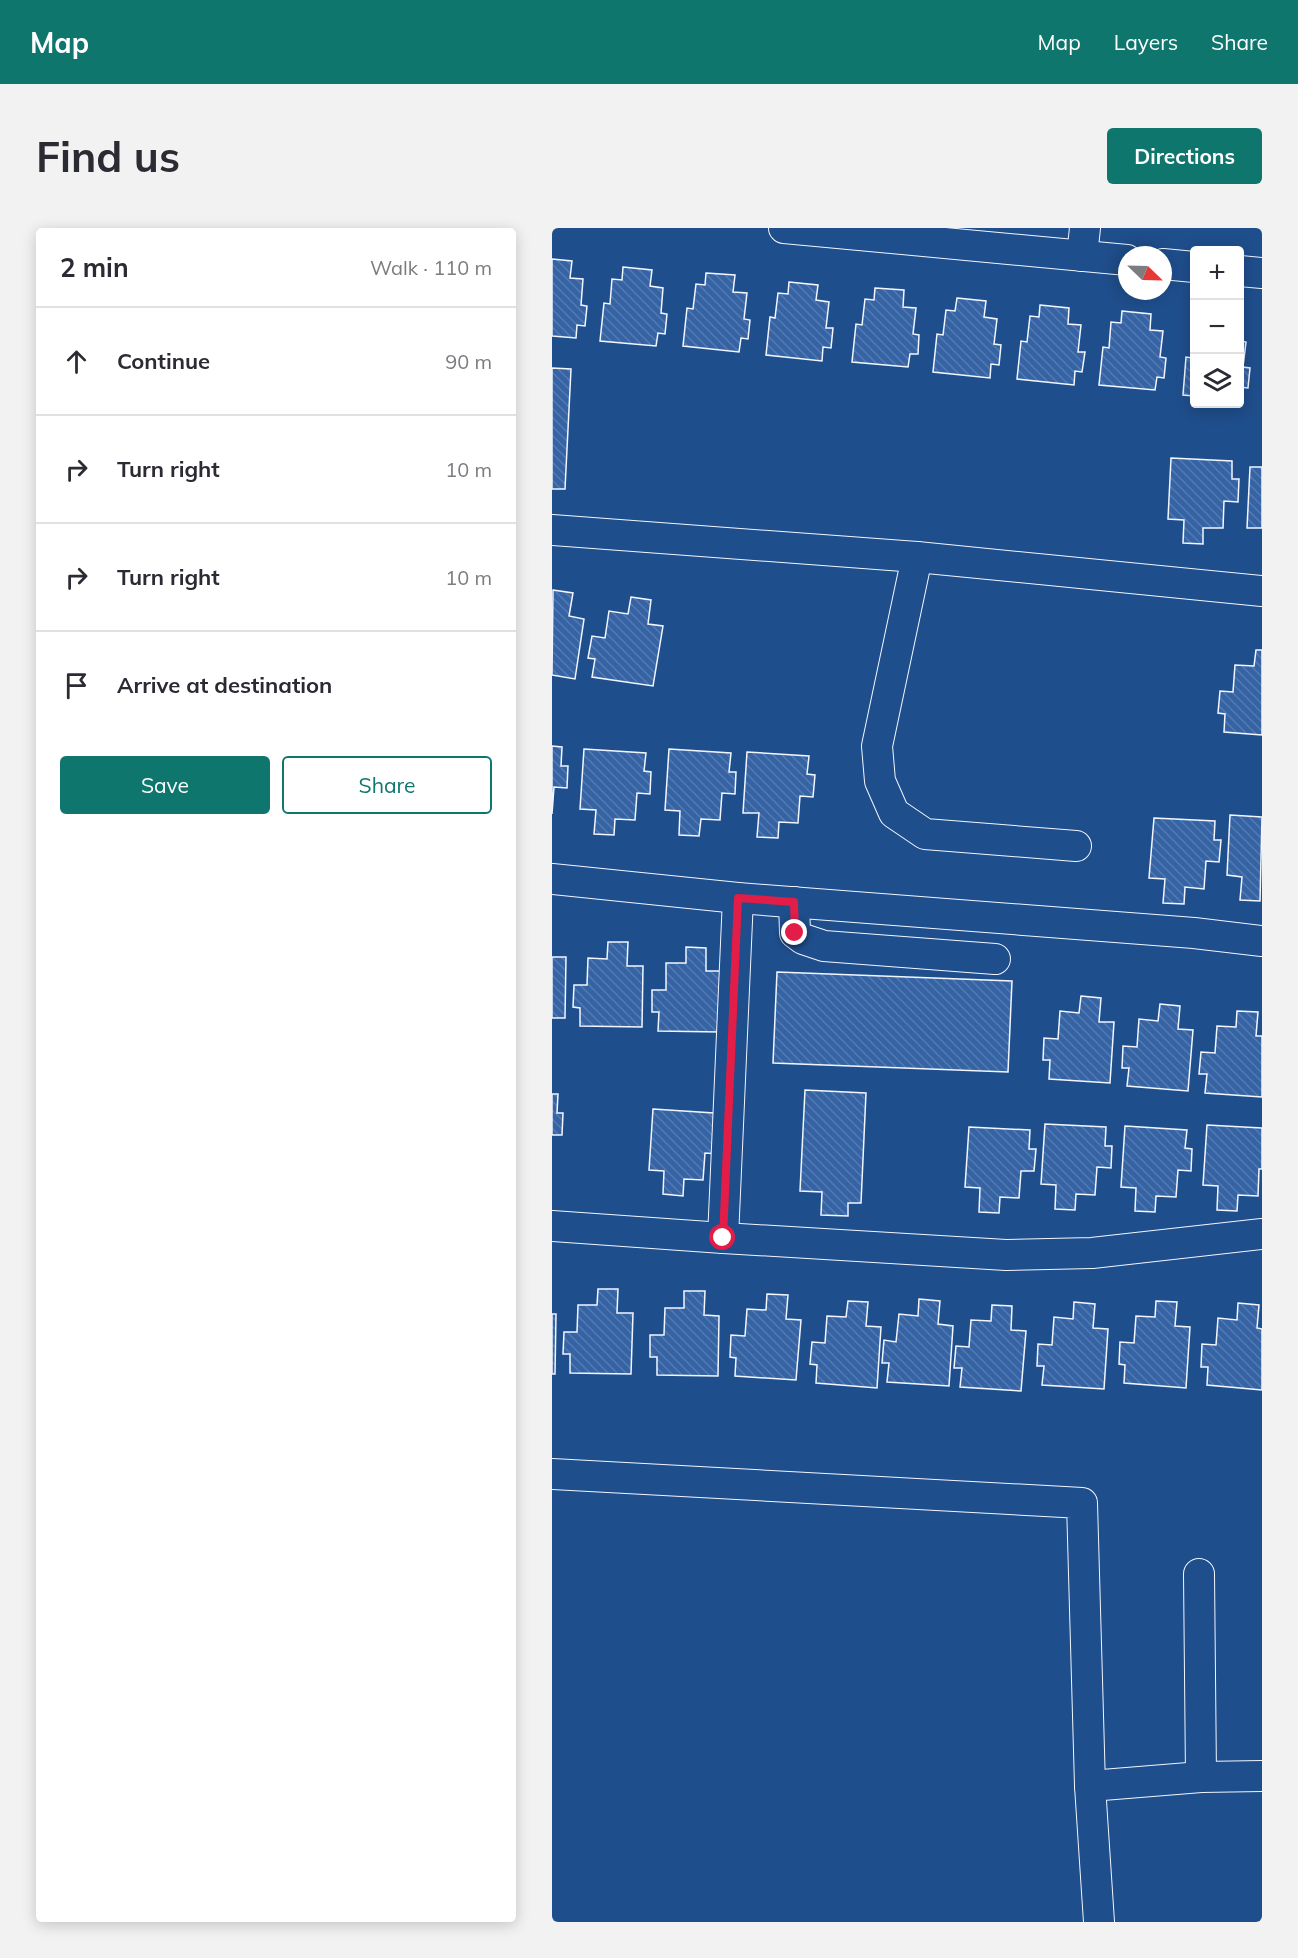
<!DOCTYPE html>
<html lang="en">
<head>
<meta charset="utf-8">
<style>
  :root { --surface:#fff; --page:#f2f2f3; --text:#2b2b33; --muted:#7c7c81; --line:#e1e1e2; --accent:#0f766e }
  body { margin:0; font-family:Mulish,sans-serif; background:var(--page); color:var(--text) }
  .controls { position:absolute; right:18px; top:18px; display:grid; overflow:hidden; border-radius:6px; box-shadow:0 3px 15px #0003 }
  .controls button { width:54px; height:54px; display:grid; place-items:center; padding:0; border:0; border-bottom:2px solid var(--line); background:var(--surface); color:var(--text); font:30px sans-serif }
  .compass { position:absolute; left:566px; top:18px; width:54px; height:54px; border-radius:50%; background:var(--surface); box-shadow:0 3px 15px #0003; rotate:113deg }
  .stop { position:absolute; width:18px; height:18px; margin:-14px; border:4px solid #e11d48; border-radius:50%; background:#fff }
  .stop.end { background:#e11d48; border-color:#fff; box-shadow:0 2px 6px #0008 }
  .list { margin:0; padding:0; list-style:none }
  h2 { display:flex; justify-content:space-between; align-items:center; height:78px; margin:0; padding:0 24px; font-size:26px }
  h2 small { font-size:20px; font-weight:400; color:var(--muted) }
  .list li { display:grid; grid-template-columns:39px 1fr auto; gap:18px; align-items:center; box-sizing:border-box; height:108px; padding:0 24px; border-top:2px solid var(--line) }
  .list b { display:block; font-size:22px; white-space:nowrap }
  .list em { font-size:20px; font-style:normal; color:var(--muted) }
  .actions { display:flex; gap:12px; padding:18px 24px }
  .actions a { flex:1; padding:14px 0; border:2px solid var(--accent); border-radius:6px; text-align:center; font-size:21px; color:var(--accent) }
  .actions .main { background:var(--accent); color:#fff }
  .icon { flex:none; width:33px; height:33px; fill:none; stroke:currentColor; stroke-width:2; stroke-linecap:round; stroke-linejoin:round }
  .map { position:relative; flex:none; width:710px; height:1694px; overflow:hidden; border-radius:6px }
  header { display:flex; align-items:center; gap:36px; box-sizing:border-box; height:84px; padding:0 30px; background:var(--accent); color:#fff }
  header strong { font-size:28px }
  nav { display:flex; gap:33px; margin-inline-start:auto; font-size:21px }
  .intro { display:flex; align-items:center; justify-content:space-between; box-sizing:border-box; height:144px; padding:0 36px }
  h1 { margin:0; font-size:42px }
  .button { padding:15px 27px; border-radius:6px; background:var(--accent); color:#fff; font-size:21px; font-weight:700 }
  main { display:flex; gap:36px; padding:0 36px }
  aside { flex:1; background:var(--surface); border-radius:6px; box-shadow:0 3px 15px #0003 }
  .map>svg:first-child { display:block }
  .building { fill:url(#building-back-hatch); stroke:#f2f6ff; stroke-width:1.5 }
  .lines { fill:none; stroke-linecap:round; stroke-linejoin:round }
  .minor-casing { stroke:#f2f6ff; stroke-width:32 }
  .minor { stroke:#1f4e8c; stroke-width:30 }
  .route { stroke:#e11d48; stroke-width:8 }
</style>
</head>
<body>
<header>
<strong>Map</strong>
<nav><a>Map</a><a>Layers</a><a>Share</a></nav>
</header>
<div class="intro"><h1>Find us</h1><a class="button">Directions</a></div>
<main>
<aside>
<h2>2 min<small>Walk · 110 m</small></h2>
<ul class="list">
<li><svg class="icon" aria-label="ahead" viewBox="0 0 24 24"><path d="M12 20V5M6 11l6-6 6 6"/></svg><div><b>Continue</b></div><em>90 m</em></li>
<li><svg class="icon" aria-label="right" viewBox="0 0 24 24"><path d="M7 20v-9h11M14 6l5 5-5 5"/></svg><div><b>Turn right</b></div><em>10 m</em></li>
<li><svg class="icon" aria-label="right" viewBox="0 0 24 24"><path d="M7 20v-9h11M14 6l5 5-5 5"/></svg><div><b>Turn right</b></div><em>10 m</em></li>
<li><svg class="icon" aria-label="arrive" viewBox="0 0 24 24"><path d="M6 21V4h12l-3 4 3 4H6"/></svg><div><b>Arrive at destination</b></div></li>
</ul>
<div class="actions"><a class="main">Save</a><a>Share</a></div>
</aside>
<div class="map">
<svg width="710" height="1694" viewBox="0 0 710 1694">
  <defs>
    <pattern id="building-back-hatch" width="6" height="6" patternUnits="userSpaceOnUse" patternTransform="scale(1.5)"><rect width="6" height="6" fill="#3563a3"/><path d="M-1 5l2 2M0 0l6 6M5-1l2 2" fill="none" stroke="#537ab1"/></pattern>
  </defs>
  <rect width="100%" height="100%" fill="#1f4e8c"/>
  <g class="building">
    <polygon points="0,31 20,33 18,50 31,51 29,77 35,78 33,98 25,97 24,110 0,108"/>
    <polygon points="71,39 100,42 98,58 111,60 109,85 115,86 113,106 106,105 104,118 48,113 52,75 58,76 60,51 70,52"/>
    <polygon points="154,45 183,47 181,64 195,65 192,91 198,92 196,111 189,110 187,124 131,118 135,80 141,81 144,56 153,57"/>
    <polygon points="237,54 266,57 264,72 277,74 274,100 281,100 279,120 271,119 270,133 214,127 218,89 223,90 226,65 236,66"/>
    <polygon points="323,60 352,62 351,79 364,80 361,106 367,107 366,126 358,126 356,139 300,134 304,96 310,97 313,71 322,72"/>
    <polygon points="405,70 434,73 432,89 445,91 442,116 449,117 447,137 439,136 438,150 381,144 385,106 391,107 394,82 403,83"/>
    <polygon points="488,77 517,80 516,96 529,97 526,124 533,124 530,144 523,143 522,157 465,151 469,113 475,114 478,88 487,89"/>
    <polygon points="570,83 599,86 598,102 611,103 608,129 614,130 612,150 605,149 603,162 547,157 551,119 557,120 559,94 569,95"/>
    <polygon points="642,112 642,168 631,167 634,129 640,130"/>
    <polygon points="688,113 694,114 691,139 698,140 696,160 688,159 688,166"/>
    <polygon points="0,140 19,141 13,261 0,261"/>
    <polygon points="619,230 680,233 680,251 687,251 686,274 672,273 671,300 651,300 651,316 631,315 632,292 616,291"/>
    <polygon points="698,239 710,239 710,300 695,300"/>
    <polygon points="1,362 21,365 17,388 32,391 23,451 0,447"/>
    <polygon points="79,369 99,372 96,396 111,398 101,458 40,449 43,431 36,430 40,408 53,410 57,383 76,386"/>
    <polygon points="704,422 710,422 710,507 672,504 673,486 666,485 668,463 681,464 683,437 702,438"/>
    <polygon points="0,518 10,519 9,538 16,538 15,560 2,559 0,586"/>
    <polygon points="32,521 94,525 92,543 99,544 98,566 85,565 83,592 63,591 62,607 42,606 44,582 28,581"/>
    <polygon points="117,521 179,525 177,544 184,544 183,566 170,565 168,592 149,591 147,608 127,607 128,583 113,582"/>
    <polygon points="195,524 257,528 255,546 263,547 261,569 248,568 246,595 227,594 226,610 205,609 207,585 191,585"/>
    <polygon points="678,587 710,589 708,673 688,672 690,649 675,647"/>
    <polygon points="602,590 663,593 662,612 669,612 667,634 654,633 652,661 633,659 632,676 611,675 613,651 597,650"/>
    <polygon points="56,714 76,714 75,738 91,738 90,799 28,798 28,780 21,779 22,757 35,757 36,730 55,731"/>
    <polygon points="134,719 154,720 154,743 169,743 168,804 106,803 107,784 100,784 100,762 114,762 114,735 134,735"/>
    <polygon points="0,729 14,729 13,790 0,790"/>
    <polygon points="225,744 460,753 456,844 221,835"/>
    <polygon points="529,768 549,770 547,794 562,794 558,855 497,851 498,832 491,832 492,810 506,811 508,783 527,785"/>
    <polygon points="608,776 628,778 626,801 641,802 636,863 575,858 577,840 570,840 571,818 585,819 587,791 606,793"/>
    <polygon points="685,783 706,784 704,808 710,808 710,869 653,865 655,846 647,846 649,824 663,825 665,798 684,799"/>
    <polygon points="253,862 314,865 309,975 296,975 296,988 269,987 270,964 248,963"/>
    <polygon points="0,866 6,866 5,885 11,885 10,907 0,907"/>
    <polygon points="101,881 162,885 167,926 153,925 151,952 132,951 131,968 111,966 112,943 97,942"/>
    <polygon points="493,896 554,899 553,918 560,918 559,940 545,939 543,967 524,966 523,982 503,981 504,957 489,956"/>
    <polygon points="655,897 710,900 710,941 707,941 706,968 686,967 685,983 665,982 666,958 651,957"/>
    <polygon points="573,898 635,902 633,920 640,921 639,943 626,942 624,969 604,968 603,984 583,983 584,960 569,959"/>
    <polygon points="417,899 478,902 477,921 484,921 482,943 469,943 467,970 448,969 447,985 427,984 428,960 413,959"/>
    <polygon points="46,1061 66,1061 65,1085 81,1085 79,1146 18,1145 18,1126 11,1126 12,1104 25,1104 26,1077 45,1077"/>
    <polygon points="132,1063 153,1063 152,1087 167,1088 166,1148 105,1147 105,1129 98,1129 98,1107 112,1107 113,1080 132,1080"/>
    <polygon points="215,1066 236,1067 234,1091 249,1092 244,1152 183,1148 184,1130 178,1129 179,1107 193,1108 195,1081 214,1082"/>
    <polygon points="367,1071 388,1073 386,1096 401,1098 397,1158 335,1154 337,1135 330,1135 332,1112 344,1114 347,1086 366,1088"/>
    <polygon points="296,1073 316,1074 314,1098 329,1099 325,1160 264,1155 265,1137 258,1136 260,1114 273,1115 275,1088 294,1089"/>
    <polygon points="604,1073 625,1074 623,1098 638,1099 634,1160 572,1155 573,1137 567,1136 568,1114 582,1115 584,1088 603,1089"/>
    <polygon points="522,1074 543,1076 541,1100 556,1101 552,1161 490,1157 492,1138 485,1138 486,1116 500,1117 502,1089 521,1091"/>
    <polygon points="686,1075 707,1077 705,1100 710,1101 710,1162 655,1157 656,1139 649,1139 650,1116 664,1117 666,1090 685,1092"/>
    <polygon points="440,1077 460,1078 459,1102 474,1103 469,1163 408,1159 410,1140 402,1140 404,1118 417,1119 419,1092 439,1093"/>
    <polygon points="0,1086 4,1086 3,1146 0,1146"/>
  </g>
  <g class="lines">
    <defs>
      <g id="minor">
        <polyline points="232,0 575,32"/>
        <polyline points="530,28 533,0"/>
        <polyline points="611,36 642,39"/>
        <polyline points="688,43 710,45"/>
        <polyline points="0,302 365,329 710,363"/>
        <polyline points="365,329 325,518 328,553 342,585 373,606 524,618"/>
        <polyline points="0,651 186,670 642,705 710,713"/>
        <polyline points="242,674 243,705 251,711 272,718 443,731"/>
        <polyline points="0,998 171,1010 454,1027 540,1025 710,1006"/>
        <polyline points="171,1010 186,670"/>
        <polyline points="0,1246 530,1275 538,1558 547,1694"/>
        <polyline points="647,1346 649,1549"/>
        <polyline points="538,1558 649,1549 710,1548"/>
      </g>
    </defs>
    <use href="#minor" class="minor-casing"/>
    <use href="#minor" class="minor"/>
  </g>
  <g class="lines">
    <polyline class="route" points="171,1010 186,670 242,674 243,705"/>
  </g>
</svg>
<div class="controls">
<button>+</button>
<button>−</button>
<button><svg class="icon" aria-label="layers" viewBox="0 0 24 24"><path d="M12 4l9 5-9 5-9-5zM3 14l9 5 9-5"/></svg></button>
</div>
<svg class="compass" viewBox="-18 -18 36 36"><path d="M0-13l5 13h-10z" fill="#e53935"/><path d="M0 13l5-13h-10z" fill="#7c7c81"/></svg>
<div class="stop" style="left:171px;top:1010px"></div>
<div class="stop end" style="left:243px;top:705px"></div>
</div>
</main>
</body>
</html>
